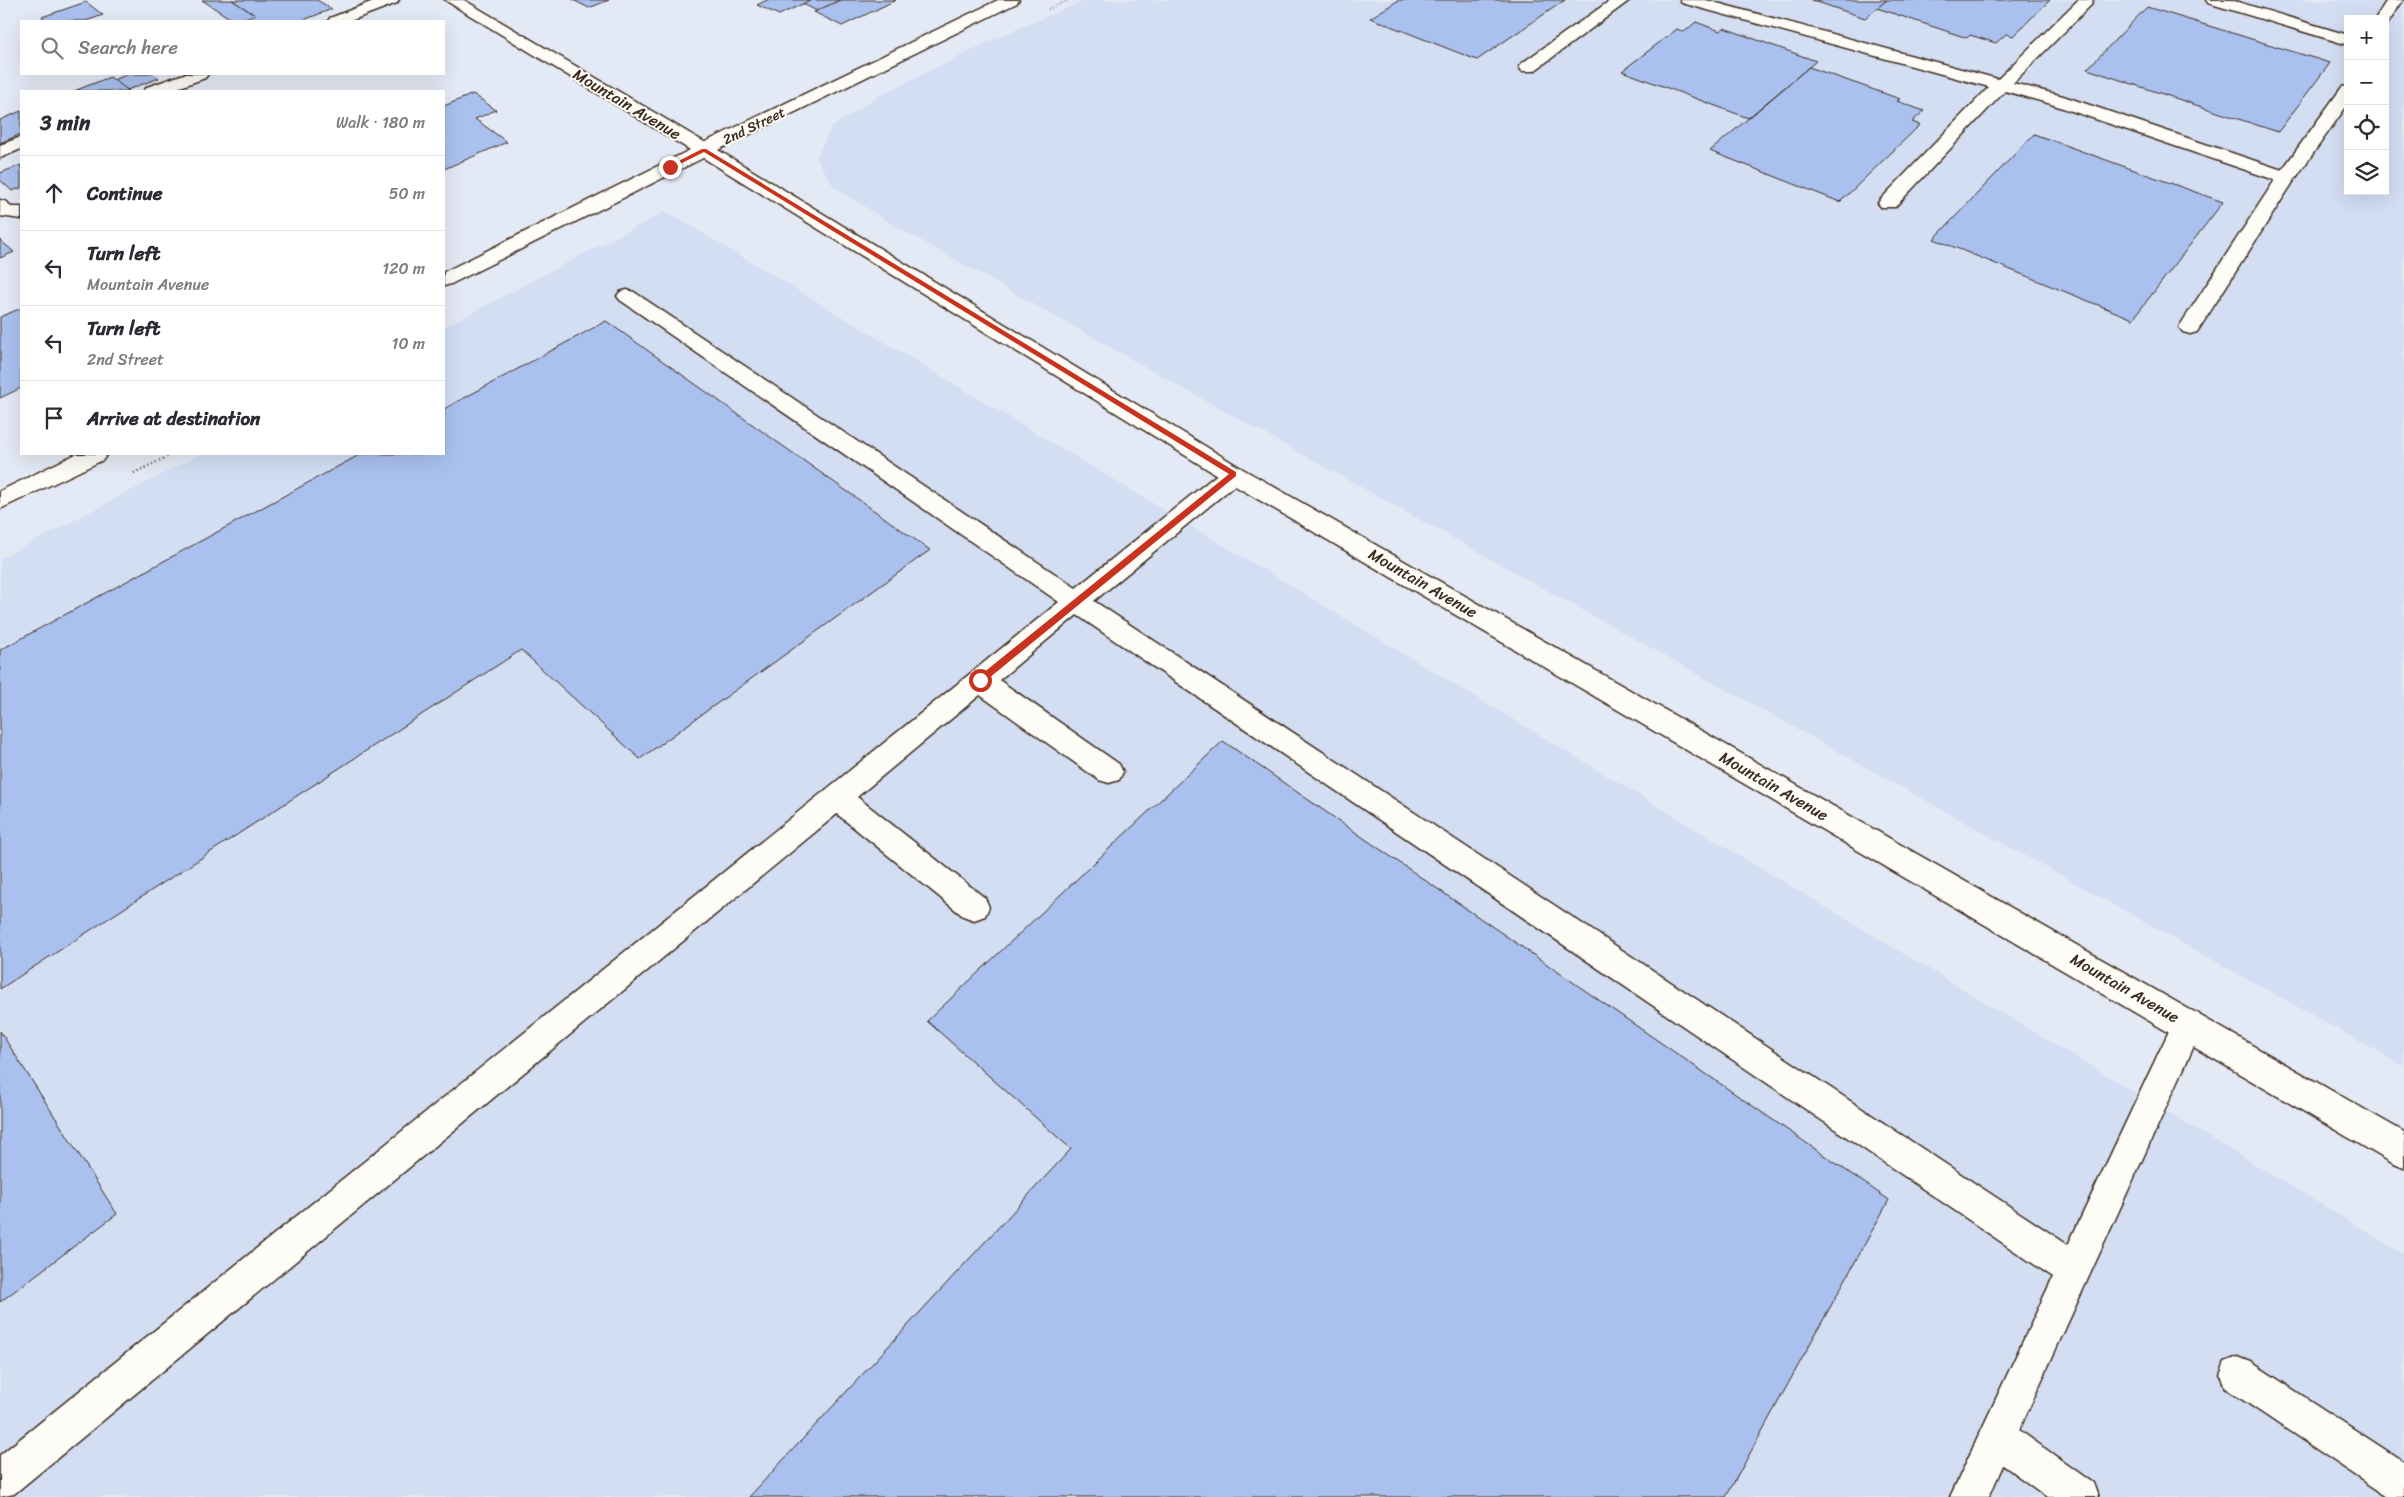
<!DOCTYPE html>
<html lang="en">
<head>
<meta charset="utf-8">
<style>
  :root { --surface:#fff; --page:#f2f2f3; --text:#2b2b33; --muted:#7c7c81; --line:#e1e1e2 }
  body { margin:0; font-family:Sriracha,sans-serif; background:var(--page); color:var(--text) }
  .controls { position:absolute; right:15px; top:15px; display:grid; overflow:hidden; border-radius:0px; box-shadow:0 5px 20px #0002 }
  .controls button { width:45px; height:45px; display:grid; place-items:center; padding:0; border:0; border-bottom:1px solid var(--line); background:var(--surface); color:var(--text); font:25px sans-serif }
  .stop { position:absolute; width:15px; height:15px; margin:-11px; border:4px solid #c8321e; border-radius:50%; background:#fff }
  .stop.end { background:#c8321e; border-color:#fff; box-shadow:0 1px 5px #0008 }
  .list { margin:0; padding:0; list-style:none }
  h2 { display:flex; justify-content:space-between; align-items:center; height:65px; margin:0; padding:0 20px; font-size:21px }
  h2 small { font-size:16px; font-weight:400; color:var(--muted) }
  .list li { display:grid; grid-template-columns:32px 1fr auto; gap:15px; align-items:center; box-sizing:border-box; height:75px; padding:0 20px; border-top:1px solid var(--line) }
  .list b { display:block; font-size:19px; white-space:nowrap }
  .list p { margin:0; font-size:16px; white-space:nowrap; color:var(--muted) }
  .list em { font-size:16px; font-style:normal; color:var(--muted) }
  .icon { flex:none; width:28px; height:28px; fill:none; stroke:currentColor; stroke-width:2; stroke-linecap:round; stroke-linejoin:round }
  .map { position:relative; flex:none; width:2404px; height:1497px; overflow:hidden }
  .search { position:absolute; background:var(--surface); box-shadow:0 5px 20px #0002; left:20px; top:20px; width:425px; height:55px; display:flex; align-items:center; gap:12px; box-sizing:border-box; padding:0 18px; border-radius:0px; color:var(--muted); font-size:19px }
  .panel { position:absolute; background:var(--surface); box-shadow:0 5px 20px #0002; left:20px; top:90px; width:425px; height:365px; border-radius:0px }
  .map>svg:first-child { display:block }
  .built { fill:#d3def3; fill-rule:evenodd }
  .building { fill:#aac1ef; stroke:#3b2a1e }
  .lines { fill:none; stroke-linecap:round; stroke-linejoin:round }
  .minor-casing { stroke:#3b2a1e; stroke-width:3 }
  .major-casing { stroke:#3b2a1e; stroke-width:3 }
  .path-far1 { stroke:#3b2a1e; stroke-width:2; stroke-dasharray:0.5 2.5; stroke-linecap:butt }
  .path { stroke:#3b2a1e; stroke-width:2.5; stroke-dasharray:1 3; stroke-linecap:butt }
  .minor { fill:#fdfcf7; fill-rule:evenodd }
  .major { fill:#fdfcf7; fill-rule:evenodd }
  .route { fill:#c8321e }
  .labels { text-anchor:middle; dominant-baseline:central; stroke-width:4; stroke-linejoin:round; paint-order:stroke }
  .far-street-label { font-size:14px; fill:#3b2a1e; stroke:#fdfcf7 }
  .street-label { font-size:16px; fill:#3b2a1e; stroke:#fdfcf7 }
</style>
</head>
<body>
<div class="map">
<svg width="2404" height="1497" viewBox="0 0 2404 1497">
  <rect width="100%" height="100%" fill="#e4eaf5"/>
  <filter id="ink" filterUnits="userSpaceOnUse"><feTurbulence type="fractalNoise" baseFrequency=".02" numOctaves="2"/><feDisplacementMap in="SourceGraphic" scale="10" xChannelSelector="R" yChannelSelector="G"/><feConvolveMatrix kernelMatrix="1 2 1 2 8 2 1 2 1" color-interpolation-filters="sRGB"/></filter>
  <g filter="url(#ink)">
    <g class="built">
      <path d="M1087,0H2404V1066L1152,371L895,226L834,187L816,158L831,128L876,97L1007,33ZM2348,19H2385V191H2348Z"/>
      <polygon points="666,211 2404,1254 2404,1497 0,1497 0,559 201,454 444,454 444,327"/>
    </g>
    <g class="building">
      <polygon points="202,0 232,0 255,15 234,21"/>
      <polygon points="232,0 317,0 332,9 301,21 238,21 255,15"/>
      <polygon points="573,0 609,0 589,8"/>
      <polygon points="767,0 806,0 809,1 779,15 757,5"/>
      <polygon points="812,0 840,0 817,11 803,4"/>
      <polygon points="840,0 896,0 842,26 814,12"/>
      <polygon points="1399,0 1565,0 1477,60 1370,18"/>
      <polygon points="1811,0 1887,0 1865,18"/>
      <polygon points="1887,0 2050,0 2013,36 2006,34 1996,43 1970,35 1967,38 1877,8"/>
      <polygon points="86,2 103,15 86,21 47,21 42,17"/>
      <polygon points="2147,7 2330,63 2278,132 2087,69"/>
      <polygon points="1696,22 1720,31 1724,28 1816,61 1748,118 1622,71 1677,29 1684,32"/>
      <polygon points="1809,67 1900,99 1897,101 1924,111 1912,122 1920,125 1840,202 1710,151"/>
      <polygon points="129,74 153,74 159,78 127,90 113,80"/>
      <polygon points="110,77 129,91 74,91"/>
      <polygon points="473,94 496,110 475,119 507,142 444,169 444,106"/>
      <polygon points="21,111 21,134 0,143 0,120"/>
      <polygon points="2034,134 2223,202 2133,319 1934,239"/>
      <polygon points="21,165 21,188 12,191 0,180 0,173"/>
      <polygon points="0,240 14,252 0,258"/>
      <polygon points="19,309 21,309 21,388 0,398 0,317"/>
      <polygon points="606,321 930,550 640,759 521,650 0,989 0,650 361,454 444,454 444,409"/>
      <polygon points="1223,741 1889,1200 1726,1497 749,1497 1071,1149 927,1021"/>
      <polygon points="0,1031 117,1214 0,1302"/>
    </g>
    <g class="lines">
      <defs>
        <g id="minor">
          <polygon points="376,0 399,0 397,3 350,21 328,21 330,18"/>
          <polygon points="445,0 464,0 711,146 713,150 711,154 451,284 444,286 444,272 690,150"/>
          <polygon points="1611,0 1630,0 1534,71 1522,71 1519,67 1522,63"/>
          <polygon points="1680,0 1706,0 1998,79 2078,0 2093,0 2092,4 2013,83 2063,96 2282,170 2342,87 2348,86 2348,104 2295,179 2197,332 2190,334 2183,332 2179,327 2275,180 2051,104 2005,91 1895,207 1881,207 1878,203 1881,199 1989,87 1682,3"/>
          <polygon points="2206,0 2231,0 2348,35 2348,45 2208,3"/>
          <polygon points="2387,0 2403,0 2389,22 2385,23 2385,19 2375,19"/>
          <polygon points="184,74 208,74 205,78 169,91 144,91 147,87"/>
          <polygon points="21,137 21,149 0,158 0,145"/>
          <polygon points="0,200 7,202 11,207 21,207 21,219 0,216"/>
          <polygon points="627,290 634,292 1076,588 1225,468 1233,466 1241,468 1245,474 1241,480 1094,601 2068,1245 2177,1014 2188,1009 2199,1014 2204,1024 2019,1430 2093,1483 2098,1497 2047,1497 2003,1465 1989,1497 1950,1497 2053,1277 1077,615 999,680 1119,764 1123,772 1119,780 1109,783 1099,780 980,695 857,797 985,898 989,907 985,916 974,920 963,916 837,814 14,1494 0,1497 0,1455 1059,602 620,300 617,296 620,292"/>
          <polygon points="76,454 107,454 103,460 0,509 0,491"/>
          <polygon points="2238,1357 2251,1362 2404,1462 2404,1497 2388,1497 2225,1388 2220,1375 2225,1362"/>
        </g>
        <polygon id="major" points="998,0 1019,0 1017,3 718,150 1241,468 2404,1132 2404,1168 2392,1163 1225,480 697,154 695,150 697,146"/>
      </defs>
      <use href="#minor" class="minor-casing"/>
      <use href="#major" class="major-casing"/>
      <polyline class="path-far1" points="1048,9 1069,0"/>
      <polyline class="path" points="134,473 173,454"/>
      <use href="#minor" class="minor"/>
      <use href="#major" class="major"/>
    </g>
  </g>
  <polygon class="route" points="702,149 706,149 1236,472 1236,476 983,683 977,683 977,678 1229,474 704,152 672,168 667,167"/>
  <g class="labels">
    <g class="far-street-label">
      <text transform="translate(754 126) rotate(-26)">2nd Street</text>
    </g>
    <g class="street-label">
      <text transform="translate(627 104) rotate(31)">Mountain Avenue</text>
      <text transform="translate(1423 583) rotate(30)">Mountain Avenue</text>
      <text transform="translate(1774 786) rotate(30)">Mountain Avenue</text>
      <text transform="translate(2125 988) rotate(30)">Mountain Avenue</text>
    </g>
  </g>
</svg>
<div class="controls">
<button>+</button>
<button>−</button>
<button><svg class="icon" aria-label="locate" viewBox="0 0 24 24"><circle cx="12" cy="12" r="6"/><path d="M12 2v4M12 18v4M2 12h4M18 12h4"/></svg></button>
<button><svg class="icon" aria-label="layers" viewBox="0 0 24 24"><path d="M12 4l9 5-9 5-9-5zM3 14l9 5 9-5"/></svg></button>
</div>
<div class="stop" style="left:980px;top:680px"></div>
<div class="stop end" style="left:670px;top:167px"></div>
<div class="search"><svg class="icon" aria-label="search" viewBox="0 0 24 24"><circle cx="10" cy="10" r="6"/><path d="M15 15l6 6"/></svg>Search here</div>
<section class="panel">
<h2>3 min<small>Walk · 180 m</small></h2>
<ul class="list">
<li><svg class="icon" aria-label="ahead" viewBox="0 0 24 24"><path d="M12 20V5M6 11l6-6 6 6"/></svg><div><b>Continue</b></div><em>50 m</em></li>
<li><svg class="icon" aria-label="left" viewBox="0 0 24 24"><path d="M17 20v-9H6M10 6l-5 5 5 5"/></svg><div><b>Turn left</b><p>Mountain Avenue</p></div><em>120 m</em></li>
<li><svg class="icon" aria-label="left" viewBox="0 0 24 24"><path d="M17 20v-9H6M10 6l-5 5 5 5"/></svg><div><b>Turn left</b><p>2nd Street</p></div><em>10 m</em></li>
<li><svg class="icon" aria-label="arrive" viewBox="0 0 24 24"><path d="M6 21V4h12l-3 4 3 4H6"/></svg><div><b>Arrive at destination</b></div></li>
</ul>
</section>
</div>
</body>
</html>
